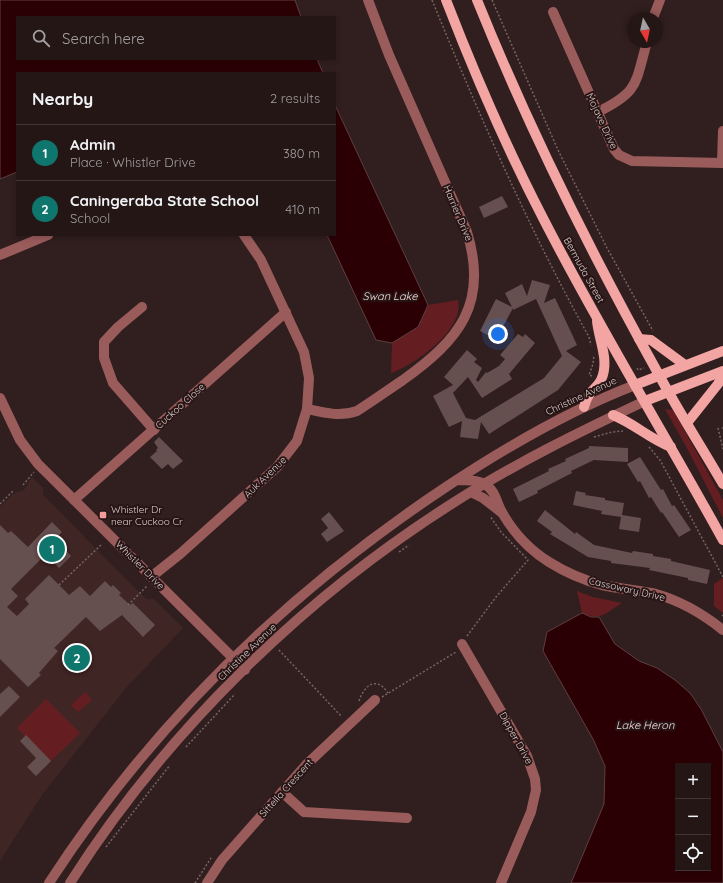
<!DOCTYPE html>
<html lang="en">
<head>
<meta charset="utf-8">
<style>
  :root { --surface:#251616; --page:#2d1f1f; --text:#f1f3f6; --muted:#a39fa1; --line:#423535; --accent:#0f766e }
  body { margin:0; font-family:Quicksand,sans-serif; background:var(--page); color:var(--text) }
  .controls { position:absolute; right:12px; bottom:12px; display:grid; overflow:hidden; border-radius:0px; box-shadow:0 2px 6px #0003 }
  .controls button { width:36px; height:36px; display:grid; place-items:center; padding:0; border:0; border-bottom:1px solid var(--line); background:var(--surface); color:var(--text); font:20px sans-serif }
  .compass { position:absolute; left:627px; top:12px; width:36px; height:36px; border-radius:50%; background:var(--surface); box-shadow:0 2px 6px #0003; rotate:171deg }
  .you { position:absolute; left:498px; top:334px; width:14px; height:14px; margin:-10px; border:3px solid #fff; border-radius:50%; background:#1a73e8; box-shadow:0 0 0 6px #1a73e833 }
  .badge { display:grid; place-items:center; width:26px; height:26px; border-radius:50%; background:var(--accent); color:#fff; font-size:13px; font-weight:700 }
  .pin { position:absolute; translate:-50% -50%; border:2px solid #fff; box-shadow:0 1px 4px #0006 }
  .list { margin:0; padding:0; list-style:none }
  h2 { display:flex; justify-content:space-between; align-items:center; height:52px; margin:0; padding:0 16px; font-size:17px }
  h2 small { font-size:13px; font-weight:400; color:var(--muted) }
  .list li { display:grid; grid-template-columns:26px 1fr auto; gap:12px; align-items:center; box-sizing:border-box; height:56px; padding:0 16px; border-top:1px solid var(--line) }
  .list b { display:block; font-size:15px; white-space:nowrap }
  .list p { margin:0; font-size:13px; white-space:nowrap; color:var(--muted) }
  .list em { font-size:13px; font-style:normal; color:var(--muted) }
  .icon { flex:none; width:22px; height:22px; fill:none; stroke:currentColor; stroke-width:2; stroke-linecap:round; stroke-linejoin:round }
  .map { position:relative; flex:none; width:723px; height:883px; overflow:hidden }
  .search { position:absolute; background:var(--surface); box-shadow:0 2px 6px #0003; left:16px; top:16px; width:320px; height:44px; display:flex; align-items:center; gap:10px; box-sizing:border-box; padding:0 14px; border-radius:0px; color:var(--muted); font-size:15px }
  .panel { position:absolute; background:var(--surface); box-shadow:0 2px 6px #0003; left:16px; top:72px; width:320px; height:164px; border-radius:0px }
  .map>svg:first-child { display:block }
  .built { fill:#3f2524 }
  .green { fill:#641e22 }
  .water { fill:#2b0004; stroke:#603e40; fill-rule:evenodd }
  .building { fill:#66504f }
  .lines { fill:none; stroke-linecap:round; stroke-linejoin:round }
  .path { stroke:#756564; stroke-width:1.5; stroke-dasharray:2 2; stroke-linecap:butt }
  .minor { stroke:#9a5c5b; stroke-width:10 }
  .major { stroke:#f3a5a3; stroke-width:10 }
  .poi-dot { fill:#f59b9a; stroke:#271515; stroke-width:1.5 }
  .labels { text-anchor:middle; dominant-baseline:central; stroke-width:4; stroke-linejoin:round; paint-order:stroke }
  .street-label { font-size:10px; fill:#dbcecd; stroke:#271515 }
  .poi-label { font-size:10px; fill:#dbcecd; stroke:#271515; text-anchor:start }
  .water-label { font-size:11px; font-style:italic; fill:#f5dad8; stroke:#271515 }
</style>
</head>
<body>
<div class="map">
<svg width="723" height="883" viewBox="0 0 723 883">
  <rect width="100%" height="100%" fill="#311e1e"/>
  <polygon class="built" points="32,477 43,488 43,495 140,593 147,599 154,599 183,628 126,688 42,795 0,861 0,507 13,494 24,490"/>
  <g class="green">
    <path d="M458,300C465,329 415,365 391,373L392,343L418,327L428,305Z"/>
    <polygon points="665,409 673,410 723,500 723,518 688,450"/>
    <polygon points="723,578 723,613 714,606 714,584"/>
    <path d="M577,591L593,597L622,603C606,613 601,621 582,613Z"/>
    <polygon points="85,692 92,700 78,712 71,705"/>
    <polygon points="46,699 80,733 51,761 17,728"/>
  </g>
  <g class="water">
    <polygon points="0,0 295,0 301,17 17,17 17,59 317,59 323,73 17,73 17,172 0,179"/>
    <polygon points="335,105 428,305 418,327 392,343 376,340 327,235 335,235"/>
    <path d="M582,613L591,617H599L615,644L639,661L657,668L675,680L690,693L701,709L723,752V883H571L604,804L605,766L593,739L543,651L547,632ZM678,766H708V868H678Z"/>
  </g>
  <g class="building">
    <polygon points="502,196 508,207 484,218 479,207"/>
    <polygon points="532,280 550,285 544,303 555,298 577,345 566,351 581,362 558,390 489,434 481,422 478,439 460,437 462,421 449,427 433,396 453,385 444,377 467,350 477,359 474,362 482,368 476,380 478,382 486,372 487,373 499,366 505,359 500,355 518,334 523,337 525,334 535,343 509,374 512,379 482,398 468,377 453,393 466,418 475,420 544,378 562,356 536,299 513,310 513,308 498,336 493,333 491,337 480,331 496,299 512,307 505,293 522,284 527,296"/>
    <polygon points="159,437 183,461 173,469 168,464 162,469 150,457 157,451 156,450 158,448 154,442"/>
    <polygon points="589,446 628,448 628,462 594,460 571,471 572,473 537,491 538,493 519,502 513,489 549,471 548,469 566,461 565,459 589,448"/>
    <polygon points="640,457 661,490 663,489 672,506 674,505 691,530 679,537 662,512 661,513 651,497 649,498 640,481 638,482 627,464"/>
    <polygon points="576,491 586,493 585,495 605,498 605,500 624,503 622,515 641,518 639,532 619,529 621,517 601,514 602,511 573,505"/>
    <polygon points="545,510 575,534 576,532 594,545 632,553 633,551 653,554 653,556 671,559 671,561 710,570 707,584 688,580 688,578 649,570 650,568 611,563 611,561 588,557 550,534 552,532 537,521"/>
    <polygon points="329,512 344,531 327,542 321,534 328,528 321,519"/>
    <polygon points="52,522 62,532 55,539 71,556 59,568 46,554 11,589 18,596 7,607 17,616 29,604 25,599 49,575 69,595 80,586 90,596 105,581 111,587 113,585 121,593 119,595 130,605 133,603 155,625 143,637 122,615 100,631 86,617 54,648 58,651 39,673 41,675 28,687 0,659 0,525 8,533 11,531 28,547"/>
    <polygon points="9,686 20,697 0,717 0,694"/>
    <polygon points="26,735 51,761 36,776 27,767 36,758 20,741"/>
  </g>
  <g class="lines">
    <g class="path">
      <path d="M432,0C479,115 529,229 589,337L591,345"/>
      <polyline points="492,0 558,150 607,248 653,331"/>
      <polyline points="637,368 638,370 644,368"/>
      <polyline points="592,376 589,375 593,364 594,355"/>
      <polyline points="612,380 620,381"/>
      <polyline points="718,428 723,449"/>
      <polyline points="722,428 723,428"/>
      <polyline points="594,437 612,432 623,431"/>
      <polyline points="649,447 660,460 723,577"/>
      <polyline points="23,485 34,472"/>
      <polyline points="0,504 14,490"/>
      <polyline points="399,552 409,545"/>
      <polyline points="59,585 101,545"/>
      <polyline points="128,605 147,586"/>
      <polyline points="722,616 723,615"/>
      <polyline points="467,636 496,597 528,560 501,532 490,516"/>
      <polyline points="279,650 342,717"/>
      <polyline points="382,697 456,652"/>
      <path d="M359,701C364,686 376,675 388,693"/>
      <polyline points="186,747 235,694"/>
      <polyline points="106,847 170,765"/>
      <polyline points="195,883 211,858"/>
    </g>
    <g class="minor">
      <polyline points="553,12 614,149 619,155 632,161 723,163"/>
      <polyline points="653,18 660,0"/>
      <path d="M598,112C639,92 635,84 647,42"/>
      <polyline points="722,163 723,131"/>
      <polyline points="0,255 48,235"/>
      <polyline points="142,307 118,327 104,342 104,358 113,383 154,430"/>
      <polyline points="0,398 20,440 38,464 245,670"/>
      <path d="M307,409C325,413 340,417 357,411C373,401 388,390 403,380C459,340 489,304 467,232L389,55L368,0"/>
      <path d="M457,480C466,481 476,479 484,484C496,490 496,503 503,514C514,533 530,550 549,562C565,572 583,580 602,585C620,589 638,590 656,594C681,601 703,614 723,630"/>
      <polyline points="471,492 483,498 501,512"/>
      <polyline points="74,500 286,312"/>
      <polyline points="151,577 180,554 277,467 297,441 307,409 309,378 304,352 261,260 244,235"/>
      <polyline points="462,644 527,756 535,779 536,790 531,812 501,883"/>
      <polyline points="282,792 304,812 407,818"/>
      <path d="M49,883C152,724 288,592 446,487C506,447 568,411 635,385"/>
      <path d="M70,883C165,733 303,598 453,503C514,464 579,432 645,401"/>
      <polyline points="207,883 222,860 306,765 375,700"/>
    </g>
    <g class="major">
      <path d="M446,0C475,75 507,149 544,220C600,329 664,433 723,540"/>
      <path d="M477,0C529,129 591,253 659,375C679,412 702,448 723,484"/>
      <polyline points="639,339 651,340 685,365"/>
      <polyline points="635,385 723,351"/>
      <polyline points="645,401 723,371"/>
      <path d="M584,407C585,403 587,398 589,395C592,390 598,386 601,380C610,361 599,341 597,321"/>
      <path d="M613,415C635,424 650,439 671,447"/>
      <polyline points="687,423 718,384 723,374"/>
    </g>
  </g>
  <rect class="poi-dot" x="99" y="511" width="8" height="8" rx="2"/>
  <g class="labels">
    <g class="street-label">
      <text transform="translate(602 121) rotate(65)">Mojave Drive</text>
      <text transform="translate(458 213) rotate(67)">Harrier Drive</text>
      <text transform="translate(584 270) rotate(61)">Bermuda Street</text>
      <text transform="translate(581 396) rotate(-25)">Christine Avenue</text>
      <text transform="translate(180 406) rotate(-42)">Cuckoo Close</text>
      <text transform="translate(265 477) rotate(-44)">Auk Avenue</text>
      <text transform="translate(140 565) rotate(45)">Whistler Drive</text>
      <text transform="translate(627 589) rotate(13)">Cassowary Drive</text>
      <text transform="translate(247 652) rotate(-44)">Christine Avenue</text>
      <text transform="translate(516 738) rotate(61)">Dipper Drive</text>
      <text transform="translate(286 788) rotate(-48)">Sittella Crescent</text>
    </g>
    <g class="poi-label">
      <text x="111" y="509">Whistler Dr<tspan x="111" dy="12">near Cuckoo Cr</tspan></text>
    </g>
    <g class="water-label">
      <text x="390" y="296">Swan Lake</text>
      <text x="645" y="725">Lake Heron</text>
    </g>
  </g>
</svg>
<div class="controls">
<button>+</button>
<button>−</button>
<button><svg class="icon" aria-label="locate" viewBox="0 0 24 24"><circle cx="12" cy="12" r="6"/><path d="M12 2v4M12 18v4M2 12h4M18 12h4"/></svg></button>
</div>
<svg class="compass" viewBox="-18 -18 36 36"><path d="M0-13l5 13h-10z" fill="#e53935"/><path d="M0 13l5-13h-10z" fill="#a39fa1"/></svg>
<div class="you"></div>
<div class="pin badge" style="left:52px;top:549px">1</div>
<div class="pin badge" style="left:77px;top:658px">2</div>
<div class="search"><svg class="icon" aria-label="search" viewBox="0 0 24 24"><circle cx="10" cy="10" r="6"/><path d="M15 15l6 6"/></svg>Search here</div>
<section class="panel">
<h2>Nearby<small>2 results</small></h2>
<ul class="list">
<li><span class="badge">1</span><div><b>Admin</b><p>Place · Whistler Drive</p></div><em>380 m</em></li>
<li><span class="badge">2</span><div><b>Caningeraba State School</b><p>School</p></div><em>410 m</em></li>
</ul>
</section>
</div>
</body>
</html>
